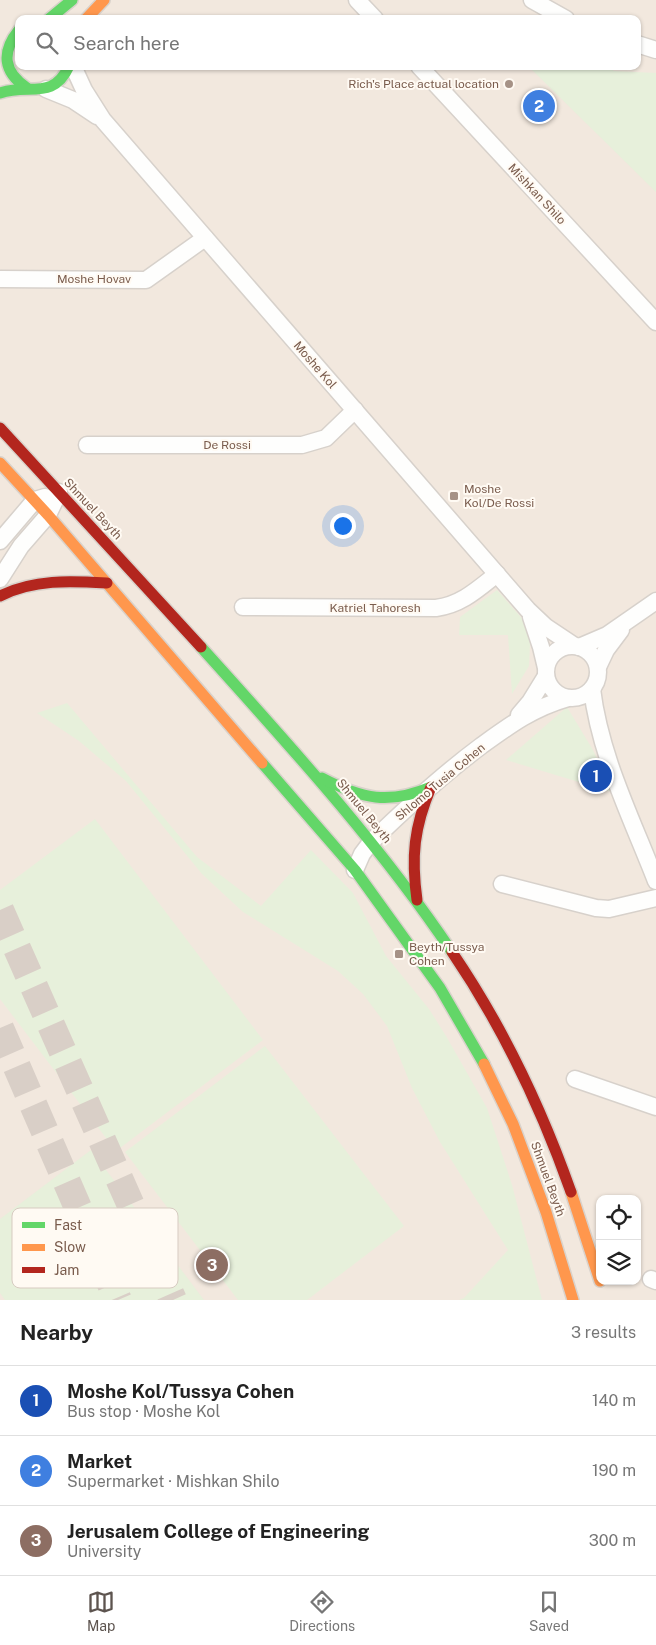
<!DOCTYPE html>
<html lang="en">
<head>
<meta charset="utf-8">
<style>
  :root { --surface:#fff; --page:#f6f6f6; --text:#222; --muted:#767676; --line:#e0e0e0; --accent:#5d544f }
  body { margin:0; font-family:"Public Sans",sans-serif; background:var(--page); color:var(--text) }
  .controls { position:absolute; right:15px; bottom:15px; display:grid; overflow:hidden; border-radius:10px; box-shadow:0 1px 4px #0004 }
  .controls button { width:45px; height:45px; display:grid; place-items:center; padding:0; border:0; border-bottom:1px solid var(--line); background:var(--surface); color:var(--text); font:25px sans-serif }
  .you { position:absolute; left:342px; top:525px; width:18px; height:18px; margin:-12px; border:4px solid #fff; border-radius:50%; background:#1a73e8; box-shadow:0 0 0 8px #1a73e833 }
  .badge { display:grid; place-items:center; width:32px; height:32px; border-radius:50%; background:var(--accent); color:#fff; font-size:16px; font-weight:700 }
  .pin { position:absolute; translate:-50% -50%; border:2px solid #fff; box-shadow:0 1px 5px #0006 }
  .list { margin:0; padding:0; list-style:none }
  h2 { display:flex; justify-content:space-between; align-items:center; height:65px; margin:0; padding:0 20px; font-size:21px }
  h2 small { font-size:16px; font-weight:400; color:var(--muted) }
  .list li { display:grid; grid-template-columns:32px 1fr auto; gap:15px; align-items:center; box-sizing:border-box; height:70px; padding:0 20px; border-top:1px solid var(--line) }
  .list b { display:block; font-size:19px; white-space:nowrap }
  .list p { margin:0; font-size:16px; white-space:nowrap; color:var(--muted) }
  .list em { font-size:16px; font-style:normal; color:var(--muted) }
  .icon { flex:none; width:28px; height:28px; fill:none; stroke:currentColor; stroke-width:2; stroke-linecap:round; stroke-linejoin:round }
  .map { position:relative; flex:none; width:656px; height:1300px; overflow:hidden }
  .search { position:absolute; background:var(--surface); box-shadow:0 1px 4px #0004; left:15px; right:15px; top:15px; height:55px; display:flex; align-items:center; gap:12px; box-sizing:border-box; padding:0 18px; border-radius:10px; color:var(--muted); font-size:19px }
  .sheet { height:275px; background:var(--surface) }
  nav { display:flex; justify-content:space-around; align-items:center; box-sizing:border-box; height:70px; border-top:1px solid var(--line); background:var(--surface); font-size:14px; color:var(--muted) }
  nav a { display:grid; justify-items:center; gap:2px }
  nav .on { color:var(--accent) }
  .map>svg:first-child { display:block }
  .residential { fill:#f2e8de; fill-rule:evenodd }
  .green { fill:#e7f0db }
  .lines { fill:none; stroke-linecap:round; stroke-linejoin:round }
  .highway-tunnel { stroke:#d9cfc7; stroke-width:28; stroke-dasharray:28 14; stroke-linecap:butt }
  .street-casing { stroke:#d7d1cb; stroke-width:19 }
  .fast-casing { stroke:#d9d2cb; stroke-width:14 }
  .slow-casing { stroke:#d9d2cb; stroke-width:14 }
  .jam-casing { stroke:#d9d2cb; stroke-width:14 }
  .street { stroke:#fefefd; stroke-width:16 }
  .fast { stroke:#63d668; stroke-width:11 }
  .slow { stroke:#ff974d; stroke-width:11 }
  .jam { stroke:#b3261e; stroke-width:11 }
  .poi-dot { fill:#a69286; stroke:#fffaf3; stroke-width:2 }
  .labels { text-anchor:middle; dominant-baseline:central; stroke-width:4; stroke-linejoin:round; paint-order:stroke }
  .poi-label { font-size:12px; fill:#7a5c4d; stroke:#fffaf3; text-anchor:start }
  .street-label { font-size:12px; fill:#7a5c4d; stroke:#fffaf3 }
  .key { fill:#fffaf3; stroke:#d7cbc1; stroke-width:1 }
  .key-label { font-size:14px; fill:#7a5c4d }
</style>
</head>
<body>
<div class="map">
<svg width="656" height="1300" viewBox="0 0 656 1300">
  <rect width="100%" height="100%" fill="#f9f5f0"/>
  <path class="residential" d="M0,0H656V1300H0ZM19,19H637V66H19ZM600,1199H637V1281H600Z"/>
  <g class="green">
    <polygon points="528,66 607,66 614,71 656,73 656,192"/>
    <polygon points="497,590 526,623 530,644 529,666 512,694 508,635 459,635 460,617"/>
    <polygon points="67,703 197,857 261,906 311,850 353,893 386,956 429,1009 446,1036 487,1108 512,1185 542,1300 459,1300 464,1298 508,1250 440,1142 412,1088 387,1026 363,994 338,971 243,912 202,874 126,781 79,741 37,713"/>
    <polygon points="567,707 593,750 612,792 506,760"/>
    <polygon points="95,819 263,1040 116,1151 0,999 0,890"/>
    <polygon points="265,1046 404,1226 307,1300 238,1300 125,1152"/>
    <polygon points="91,1150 204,1300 5,1300 0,1293 0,1219"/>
  </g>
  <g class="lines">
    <g class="highway-tunnel">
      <polyline points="0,910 173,1300"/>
      <polyline points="0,1028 118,1300"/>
    </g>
    <defs>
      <g id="street">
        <polyline points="357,0 375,19"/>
        <polyline points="532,0 566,19"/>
        <polyline points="637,44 656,50"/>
        <polyline points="73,66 84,90 103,120 528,610 546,627 573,645"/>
        <polyline points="419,66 656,322"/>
        <polyline points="46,89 73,100 97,116"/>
        <polyline points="0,279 146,280 205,238"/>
        <polyline points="87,445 302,445 326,438 355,410"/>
        <polyline points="0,541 35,500 45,497"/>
        <polyline points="0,579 21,546 48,515 59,492"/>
        <path d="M243,607L436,608C461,605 478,589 497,574"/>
        <polyline points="531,617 541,647 546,668"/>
        <circle cx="572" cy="672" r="26"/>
        <polyline points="579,647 607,635 656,601"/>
        <polyline points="598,667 606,650 621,630"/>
        <path d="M592,689C600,756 632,819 656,881"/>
        <polyline points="519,715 530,702 546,676"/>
        <path d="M355,870L362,854L371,842C406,808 442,775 481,746C510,725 533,708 568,698"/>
        <polyline points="502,884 596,908 609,909 656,898"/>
        <polyline points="575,1079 656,1107"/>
        <polyline points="651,1279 656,1281"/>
      </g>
      <g id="fast">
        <polyline points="49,19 72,0"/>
        <path d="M19,30C1,52 3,72 27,88"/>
        <path d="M0,93C29,83 53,101 69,66"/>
        <path d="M201,647C289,745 378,842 452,952"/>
        <polyline points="262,763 355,870 440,988 484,1064"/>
        <path d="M322,778C362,799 389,805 431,787"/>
      </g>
      <g id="slow">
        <polyline points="86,19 104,0"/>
        <polyline points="0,463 48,515 262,763"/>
        <polyline points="484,1064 513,1124 546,1212 573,1300"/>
        <polyline points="571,1192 600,1281"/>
      </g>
      <g id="jam">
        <polyline points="0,428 201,647"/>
        <path d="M0,596C34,579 70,581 107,583"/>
        <path d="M417,900C411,857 414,827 431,787"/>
        <path d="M452,952C503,1027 541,1107 571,1192"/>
      </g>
    </defs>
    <use href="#street" class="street-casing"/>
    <use href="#fast" class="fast-casing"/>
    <use href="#slow" class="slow-casing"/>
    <use href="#jam" class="jam-casing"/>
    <use href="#street" class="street"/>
    <use href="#fast" class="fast"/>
    <use href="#slow" class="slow"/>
    <use href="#jam" class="jam"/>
  </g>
  <g class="poi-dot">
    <circle cx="509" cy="84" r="5"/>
    <rect x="449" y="491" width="10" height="10" rx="2.5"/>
    <rect x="394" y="949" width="10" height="10" rx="2.5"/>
  </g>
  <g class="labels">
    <g class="poi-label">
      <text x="499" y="84" text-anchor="end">Rich's Place actual location</text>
      <text x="464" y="489">Moshe<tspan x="464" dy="14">Kol/De Rossi</tspan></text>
      <text x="409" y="947">Beyth/Tussya<tspan x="409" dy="14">Cohen</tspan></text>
    </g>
    <g class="street-label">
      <text transform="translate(537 194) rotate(47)">Mishkan Shilo</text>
      <text x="94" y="279">Moshe Hovav</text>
      <text transform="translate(315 365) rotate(49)">Moshe Kol</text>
      <text x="227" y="445">De Rossi</text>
      <text transform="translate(93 509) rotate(47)">Shmuel Beyth</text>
      <text x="375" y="608">Katriel Tahoresh</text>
      <text transform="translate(440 782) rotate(-40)">Shlomo Tusia Cohen</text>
      <text transform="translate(364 811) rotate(51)">Shmuel Beyth</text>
      <text transform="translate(548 1179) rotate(70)">Shmuel Beyth</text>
    </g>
  </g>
  <rect x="12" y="1208" width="166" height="80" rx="8" class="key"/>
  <rect x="22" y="1222" width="23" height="6" fill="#63d668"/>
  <rect x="22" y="1244" width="23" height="7" fill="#ff974d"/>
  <rect x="22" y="1267" width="23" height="6" fill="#b3261e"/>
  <g class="key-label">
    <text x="54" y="1230">Fast</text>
    <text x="54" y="1252">Slow</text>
    <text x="54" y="1275">Jam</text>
  </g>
</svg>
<div class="controls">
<button><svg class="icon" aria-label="locate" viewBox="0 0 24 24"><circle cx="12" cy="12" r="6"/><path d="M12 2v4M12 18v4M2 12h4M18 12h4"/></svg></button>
<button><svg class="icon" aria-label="layers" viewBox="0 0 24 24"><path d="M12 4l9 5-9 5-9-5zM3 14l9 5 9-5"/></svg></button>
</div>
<div class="you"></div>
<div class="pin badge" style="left:596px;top:776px;background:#1a4fb4">1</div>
<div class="pin badge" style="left:539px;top:106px;background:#3f7fe0">2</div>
<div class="pin badge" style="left:212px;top:1265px;background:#8d6e63">3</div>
<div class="search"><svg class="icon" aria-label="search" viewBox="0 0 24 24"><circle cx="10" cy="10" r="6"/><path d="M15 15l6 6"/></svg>Search here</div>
</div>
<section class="sheet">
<h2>Nearby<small>3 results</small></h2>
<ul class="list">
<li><span class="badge" style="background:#1a4fb4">1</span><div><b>Moshe Kol/Tussya Cohen</b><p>Bus stop · Moshe Kol</p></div><em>140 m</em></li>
<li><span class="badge" style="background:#3f7fe0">2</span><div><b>Market</b><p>Supermarket · Mishkan Shilo</p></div><em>190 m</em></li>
<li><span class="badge" style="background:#8d6e63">3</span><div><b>Jerusalem College of Engineering</b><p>University</p></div><em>300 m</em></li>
</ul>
</section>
<nav>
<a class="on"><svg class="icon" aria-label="map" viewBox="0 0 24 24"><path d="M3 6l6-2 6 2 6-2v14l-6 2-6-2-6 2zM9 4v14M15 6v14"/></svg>Map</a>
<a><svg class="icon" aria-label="directions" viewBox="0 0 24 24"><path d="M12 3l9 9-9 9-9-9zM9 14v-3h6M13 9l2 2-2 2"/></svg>Directions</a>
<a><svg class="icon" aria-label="saved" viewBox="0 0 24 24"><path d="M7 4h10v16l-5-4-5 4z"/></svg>Saved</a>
</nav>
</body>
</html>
